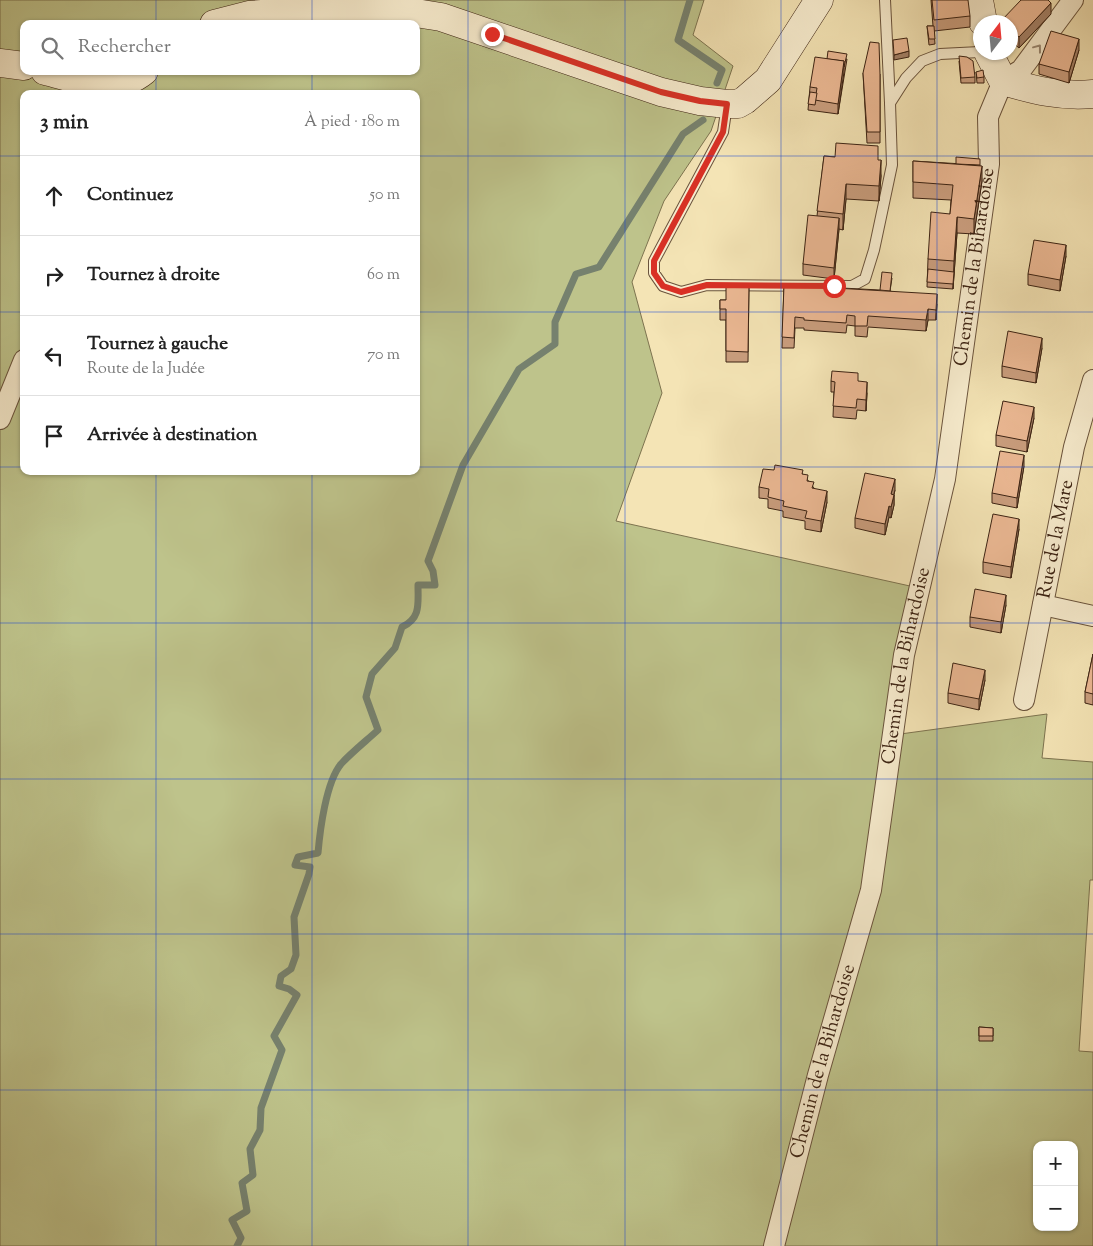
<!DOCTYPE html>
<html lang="fr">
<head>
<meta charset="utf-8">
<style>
  :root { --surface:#fff; --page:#f2f2f2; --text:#222; --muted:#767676; --line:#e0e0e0 }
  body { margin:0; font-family:"Sorts Mill Goudy",serif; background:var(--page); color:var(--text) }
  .controls { position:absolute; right:15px; bottom:15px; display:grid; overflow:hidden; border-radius:10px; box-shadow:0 1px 4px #0004 }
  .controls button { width:45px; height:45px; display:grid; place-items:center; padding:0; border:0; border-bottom:1px solid var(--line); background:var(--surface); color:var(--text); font:25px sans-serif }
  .compass { position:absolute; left:973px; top:15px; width:45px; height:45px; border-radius:50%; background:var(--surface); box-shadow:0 1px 4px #0004; rotate:16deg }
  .stop { position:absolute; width:15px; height:15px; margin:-11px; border:4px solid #d93025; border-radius:50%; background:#fff }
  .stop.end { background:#d93025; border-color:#fff; box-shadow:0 1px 5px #0008 }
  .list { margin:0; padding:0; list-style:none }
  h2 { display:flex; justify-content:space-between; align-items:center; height:65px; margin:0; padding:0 20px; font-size:21px }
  h2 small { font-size:16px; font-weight:400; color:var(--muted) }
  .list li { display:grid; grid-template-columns:32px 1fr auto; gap:15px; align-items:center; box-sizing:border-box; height:80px; padding:0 20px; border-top:1px solid var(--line) }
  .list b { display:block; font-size:19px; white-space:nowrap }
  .list p { margin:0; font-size:16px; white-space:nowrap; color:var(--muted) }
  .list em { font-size:16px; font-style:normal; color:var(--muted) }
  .icon { flex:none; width:28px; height:28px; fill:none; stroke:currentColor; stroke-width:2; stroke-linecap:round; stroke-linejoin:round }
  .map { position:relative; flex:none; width:1093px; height:1246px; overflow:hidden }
  .search { position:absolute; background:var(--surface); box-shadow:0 1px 4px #0004; left:20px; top:20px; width:400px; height:55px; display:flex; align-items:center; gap:12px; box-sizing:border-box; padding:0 18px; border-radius:10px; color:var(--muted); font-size:19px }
  .panel { position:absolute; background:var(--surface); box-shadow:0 1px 4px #0004; left:20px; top:90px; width:400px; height:385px; border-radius:10px }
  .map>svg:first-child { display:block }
  .green { fill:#bec38b; stroke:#7d734f; fill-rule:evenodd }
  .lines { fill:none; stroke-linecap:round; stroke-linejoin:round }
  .stream { stroke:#76816e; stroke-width:7 }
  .lane-casing { stroke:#6a533c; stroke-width:12 }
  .street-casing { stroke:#6a533c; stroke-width:22 }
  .secondary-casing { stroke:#3c2313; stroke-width:29 }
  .lane { stroke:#f8edcf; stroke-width:10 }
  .street { stroke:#f8edcf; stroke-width:20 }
  .secondary { stroke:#f8edcf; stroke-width:28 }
  .wall { fill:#ca9e7e; stroke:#3c2313 }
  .shaded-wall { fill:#a48167; stroke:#3c2313 }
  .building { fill:#ebb893; stroke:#3c2313 }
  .oneway { stroke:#9a8871 }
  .route { stroke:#d93025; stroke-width:6 }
  .grid { fill:none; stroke:#1d4ed8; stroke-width:1; stroke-opacity:0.55 }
  .labels { text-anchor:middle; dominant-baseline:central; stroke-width:4; stroke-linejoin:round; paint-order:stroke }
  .street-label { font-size:19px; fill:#3c2313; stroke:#f8edcf }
</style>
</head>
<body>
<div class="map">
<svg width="1093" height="1246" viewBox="0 0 1093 1246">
  <rect width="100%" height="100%" fill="#f4e4b5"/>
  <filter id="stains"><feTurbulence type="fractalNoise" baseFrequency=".004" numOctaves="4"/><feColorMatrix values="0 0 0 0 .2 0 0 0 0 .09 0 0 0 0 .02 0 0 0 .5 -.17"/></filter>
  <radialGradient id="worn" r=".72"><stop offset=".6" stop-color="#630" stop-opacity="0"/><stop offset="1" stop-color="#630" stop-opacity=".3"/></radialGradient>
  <path class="green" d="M0,0H704L693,35L733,66L711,131L664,201L632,282L662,393L616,521L919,588L893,735L1047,714L1042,758L1093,762V880H1090L1079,1051L1093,1052V1246H0ZM24,24H416V71H24ZM24,94H416V471H24ZM1037,1145H1074V1227H1037Z"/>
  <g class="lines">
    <g class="stream">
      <polyline points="690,0 678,40 722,70 717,83"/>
      <path d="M237,1246L241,1238L232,1220L247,1211L242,1183L253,1175L250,1149L260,1130L261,1108L282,1050L274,1036L297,995L289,989L279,986L281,976L291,969L296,955L294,917L309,874L310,867L295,865L298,857L318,853C320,830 326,782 341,764C352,752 366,741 378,730L366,697L372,674L395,648L402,627C421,618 418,604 418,585H435L433,571L428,561L463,465L519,369L555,344V322L576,274L599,267L683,134L703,120"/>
    </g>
    <defs>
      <g id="lane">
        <polyline points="885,0 890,103"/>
        <polyline points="727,105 723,132 654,261 654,273 663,286 681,292 707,285 852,286 865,279 874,250 892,165 890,103 906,78 922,61 940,54 980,52"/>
      </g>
      <g id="street">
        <polyline points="0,419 24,360"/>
        <polyline points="1043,605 1093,616"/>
        <path id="s1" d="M1024,700L1074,447L1093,380"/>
        <path id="s2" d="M774,1246L818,1075L871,890L904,655L945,479L989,164L988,117L1003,81L1021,70L1073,0"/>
      </g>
      <g id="secondary">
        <polyline points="979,0 983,22"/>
        <polyline points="214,24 249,15 324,9 396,10 441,17 661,92 700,101 727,104 738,104 745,100 768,80 819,0"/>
        <path d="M988,52L1003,81C1034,90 1060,97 1093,94"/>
        <polyline points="0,63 24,66"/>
        <path d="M45,71C78,79 115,95 144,71"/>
      </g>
    </defs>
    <use href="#lane" class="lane-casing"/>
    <use href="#street" class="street-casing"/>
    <use href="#secondary" class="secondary-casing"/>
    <use href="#lane" class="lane"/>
    <use href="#street" class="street"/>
    <use href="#secondary" class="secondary"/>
  </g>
  <g class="wall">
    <polygon points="931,0 970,16 970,27 934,31 935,44 929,45 927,26 933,26"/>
    <polygon points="1051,14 1019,48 1010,40 1010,22 1001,22 1001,21"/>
    <polygon points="1079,50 1069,83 1039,74 1039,64"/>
    <polygon points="827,59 847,59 838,114 808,110 810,87"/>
    <polygon points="959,61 975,77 975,83 961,83"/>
    <polygon points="976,72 984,77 984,83 977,83"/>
    <polygon points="863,73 880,74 880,143 867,143"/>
    <polygon points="824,156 878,160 881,176 879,201 846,199 843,230 839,229 834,279 803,275 803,264 817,216"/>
    <polygon points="913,161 980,165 982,181 974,234 957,233 953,289 927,287 928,259 950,214 951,200 913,198"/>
    <polygon points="1066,256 1060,291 1028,285 1028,274"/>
    <polygon points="892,278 890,291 937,304 936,320 928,320 926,331 868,327 867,337 855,336 855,326 847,325 846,333 804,330 804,328 795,328 794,348 782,348 784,285 880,290"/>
    <polygon points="749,285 748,362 726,362 726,320 720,320 720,300 726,300"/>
    <polygon points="1042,348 1036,383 1002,377 1002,366"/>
    <polygon points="831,381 858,381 867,393 866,411 857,410 856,419 833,417 834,392 831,392"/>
    <polygon points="1034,418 1027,452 996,446 996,435"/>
    <polygon points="1024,466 1017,508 992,503 992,493"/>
    <polygon points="774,470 803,474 814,488 827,502 821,532 805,529 805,521 783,517 783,511 768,508 768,499 759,498 759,487"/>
    <polygon points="895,490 894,495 894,505 891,518 889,517 885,535 855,528 855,518"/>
    <polygon points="1019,529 1011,578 983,573 983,562"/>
    <polygon points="1006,605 1001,633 970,627 970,617"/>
    <polygon points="1093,654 1093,705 1085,703 1085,692"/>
    <polygon points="985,680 979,710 948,703 948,693"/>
    <polygon points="979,1027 993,1028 993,1041 979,1041"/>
  </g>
  <g class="shaded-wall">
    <polygon points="1051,3 1051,14 1019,48 1019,37"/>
    <polygon points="1079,39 1079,50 1069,83 1069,72"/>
    <polygon points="909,51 909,57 894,60 894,55"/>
    <polygon points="844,61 844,72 838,114 838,104"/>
    <polygon points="881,160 881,176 879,201 879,186"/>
    <polygon points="982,166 982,181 974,234 974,219"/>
    <polygon points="846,184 846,199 843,230 843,214"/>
    <polygon points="957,217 957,233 953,289 954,261"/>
    <polygon points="839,218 839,229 834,279 834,268"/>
    <polygon points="1066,245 1066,256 1060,291 1060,280"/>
    <polygon points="937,294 937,304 936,320 936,310"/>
    <polygon points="928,309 928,320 926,331 926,320"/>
    <polygon points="1042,338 1042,348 1036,383 1036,373"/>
    <polygon points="867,382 867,393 866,411 866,400"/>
    <polygon points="1034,407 1034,418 1027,452 1027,441"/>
    <polygon points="1024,455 1024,466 1017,508 1017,498"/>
    <polygon points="895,479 895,490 891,505 891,494"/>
    <polygon points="827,491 827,502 821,532 821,521"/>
    <polygon points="894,495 894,505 891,518 891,507"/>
    <polygon points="889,506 889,517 885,535 885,524"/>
    <polygon points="1019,519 1019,529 1011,578 1011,567"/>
    <polygon points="1006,595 1006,605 1001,633 1001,622"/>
    <polygon points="985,670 985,680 979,710 979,699"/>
  </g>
  <g class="building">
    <polygon points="932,0 968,0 970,16 934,20"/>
    <polygon points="1021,0 1048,0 1051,3 1019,37 1010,30 1010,22 1003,22 1001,21"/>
    <polygon points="927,26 934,26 935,39 929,39"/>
    <polygon points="1051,31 1079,39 1069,72 1039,64"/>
    <polygon points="907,38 909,51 894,55 893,40"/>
    <polygon points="870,42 879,43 880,74 880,132 867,132 863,73"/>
    <polygon points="828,51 847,54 844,67 844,61 827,59"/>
    <polygon points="959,56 967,57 973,61 975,77 961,78"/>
    <polygon points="815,57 844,61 838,104 815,100 817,88 810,87"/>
    <polygon points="983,70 984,77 977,78 976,72"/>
    <polygon points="810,92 817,93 815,105 808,104"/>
    <polygon points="836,143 878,146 878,160 881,160 879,186 846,184 843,214 817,211 824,156 835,157"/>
    <polygon points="956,157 980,159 980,165 956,164"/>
    <polygon points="913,161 982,166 974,219 957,217 954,261 928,259 931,212 950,214 953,185 913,182"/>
    <polygon points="808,215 839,218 834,268 803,264"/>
    <polygon points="1034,240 1066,245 1060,280 1028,274"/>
    <polygon points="928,269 954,272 953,284 927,282"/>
    <polygon points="882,272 892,273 890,291 880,290"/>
    <polygon points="726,285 749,285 748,352 726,351 726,309 720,309 720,300 726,300"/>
    <polygon points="784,285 937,294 936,310 928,309 926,320 868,316 867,326 855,326 855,316 847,315 846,323 804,320 804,318 795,317 794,338 782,337"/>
    <polygon points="1008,331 1042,338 1036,373 1002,366"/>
    <polygon points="832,371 858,373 858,381 867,382 866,400 857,399 856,408 833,406 835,382 831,381"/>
    <polygon points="1003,401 1034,407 1027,441 996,435"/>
    <polygon points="1000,451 1024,455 1017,498 992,493"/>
    <polygon points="775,465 803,470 802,474 808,475 807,481 814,482 812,488 827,491 821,521 805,518 807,511 783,506 784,501 768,497 769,489 759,487 763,469 774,470"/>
    <polygon points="865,473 895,479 891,494 894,495 891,507 889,506 885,524 855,518"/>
    <polygon points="993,514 1019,519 1011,567 983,562"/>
    <polygon points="975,589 1006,595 1001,622 970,617"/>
    <polygon points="1093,654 1093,694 1085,692"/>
    <polygon points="953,663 985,670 979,699 948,693"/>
    <polygon points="979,1027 993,1028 993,1036 979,1036"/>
  </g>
  <defs><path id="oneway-chevron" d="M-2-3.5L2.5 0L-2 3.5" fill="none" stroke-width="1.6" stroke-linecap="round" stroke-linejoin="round" transform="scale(1.25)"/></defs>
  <use class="oneway" href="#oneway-chevron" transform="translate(1038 48) rotate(-53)"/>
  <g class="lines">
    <polyline class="route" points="492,34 661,92 700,101 727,104 723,132 654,261 654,273 663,286 681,292 707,285 834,286"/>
  </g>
  <path class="grid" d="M156,0V24M312,0V24M468,0V1246M625,0V1246M781,0V1246M937,0V1246M156,71V94M312,71V94M0,156H24M416,156H1093M0,312H24M416,312H1093M0,467H24M416,467H1093M156,471V1246M312,471V1246M0,623H1093M0,779H1093M0,934H1093M0,1090H1093"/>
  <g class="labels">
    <g class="street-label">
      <text stroke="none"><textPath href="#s2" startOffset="1001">Chemin de la Bihardoise</textPath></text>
      <text stroke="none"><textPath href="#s1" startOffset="164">Rue de la Mare</textPath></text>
      <text stroke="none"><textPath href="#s2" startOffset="596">Chemin de la Bihardoise</textPath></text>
      <text stroke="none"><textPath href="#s2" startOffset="191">Chemin de la Bihardoise</textPath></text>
    </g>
  </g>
  <rect width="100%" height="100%" filter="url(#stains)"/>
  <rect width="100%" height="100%" fill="url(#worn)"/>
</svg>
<div class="controls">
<button>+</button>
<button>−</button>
</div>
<svg class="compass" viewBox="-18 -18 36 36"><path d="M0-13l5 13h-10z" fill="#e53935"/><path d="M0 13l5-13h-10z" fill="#767676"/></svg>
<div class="stop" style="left:834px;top:286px"></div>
<div class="stop end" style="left:492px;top:34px"></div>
<div class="search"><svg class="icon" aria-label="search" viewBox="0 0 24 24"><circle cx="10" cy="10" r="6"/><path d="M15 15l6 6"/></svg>Rechercher</div>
<section class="panel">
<h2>3 min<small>À pied · 180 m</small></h2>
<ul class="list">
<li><svg class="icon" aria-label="ahead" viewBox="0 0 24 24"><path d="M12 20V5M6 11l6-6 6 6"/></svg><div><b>Continuez</b></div><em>50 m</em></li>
<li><svg class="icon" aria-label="right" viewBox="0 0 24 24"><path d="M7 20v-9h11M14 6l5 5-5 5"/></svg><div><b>Tournez à droite</b></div><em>60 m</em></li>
<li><svg class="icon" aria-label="left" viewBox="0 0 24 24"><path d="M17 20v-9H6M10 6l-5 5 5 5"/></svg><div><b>Tournez à gauche</b><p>Route de la Judée</p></div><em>70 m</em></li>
<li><svg class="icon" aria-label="arrive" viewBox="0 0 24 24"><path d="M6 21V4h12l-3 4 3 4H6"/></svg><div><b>Arrivée à destination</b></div></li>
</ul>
</section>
</div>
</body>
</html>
